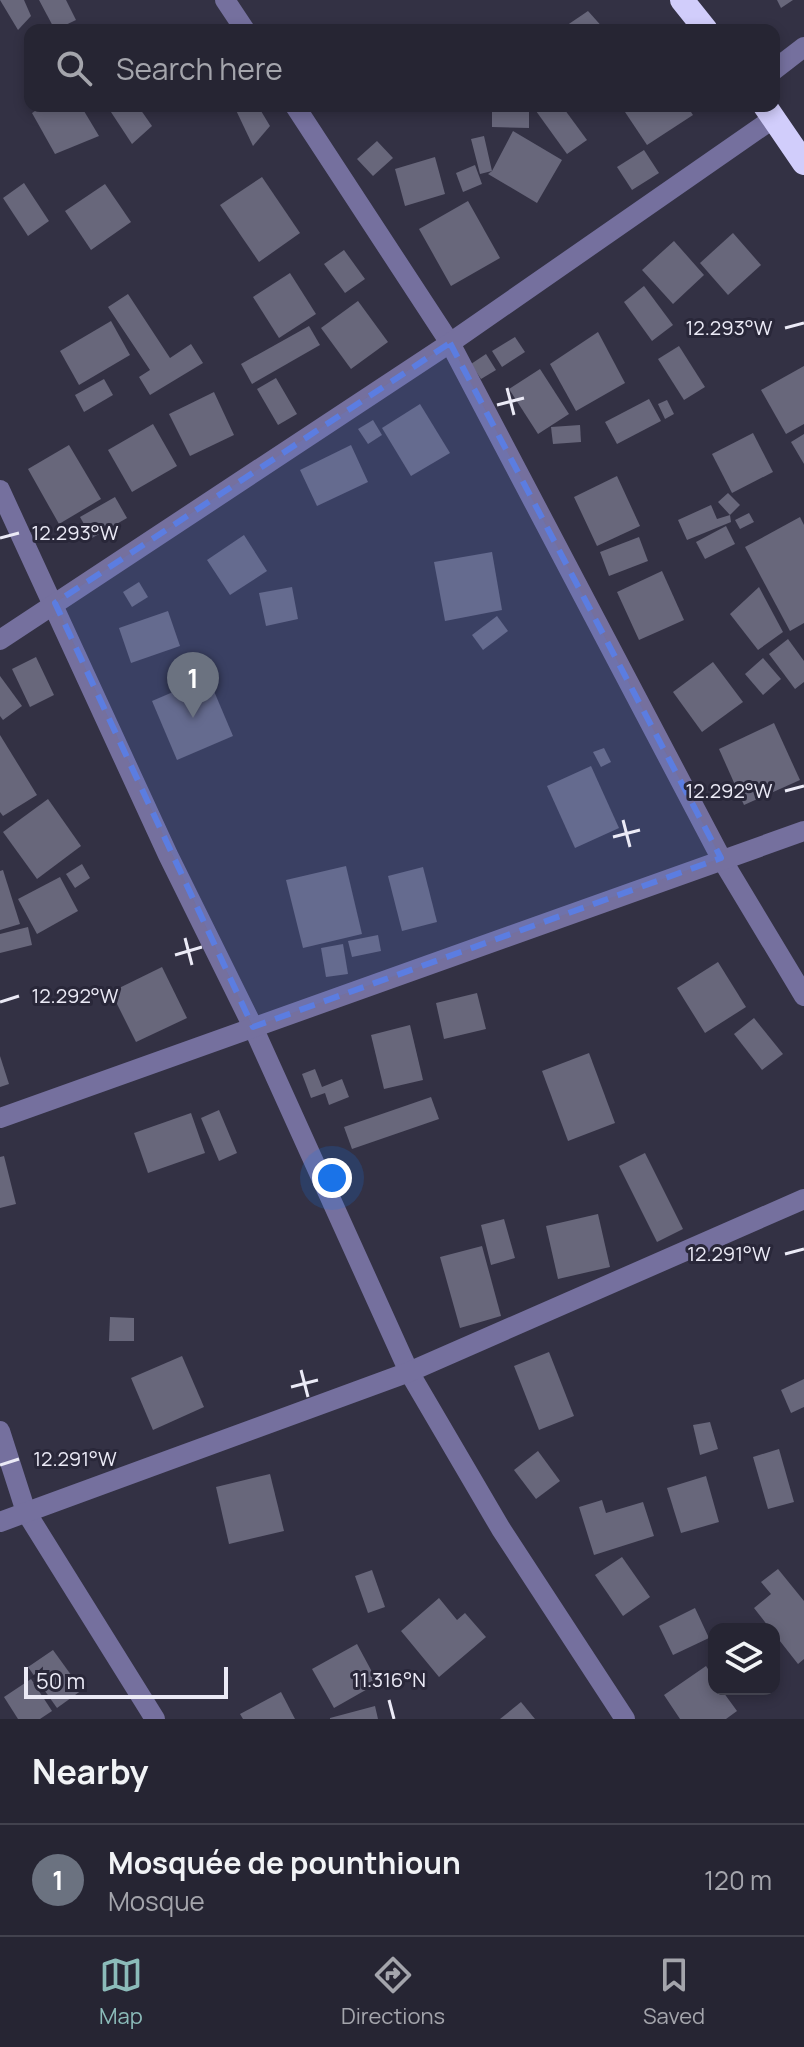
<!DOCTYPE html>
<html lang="en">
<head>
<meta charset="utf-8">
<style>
  :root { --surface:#262533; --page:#32313f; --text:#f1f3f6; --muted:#a4a5ac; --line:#42424e; --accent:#8bbbb9 }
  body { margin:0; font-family:Manrope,sans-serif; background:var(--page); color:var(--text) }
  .controls { position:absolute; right:24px; bottom:24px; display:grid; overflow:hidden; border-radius:16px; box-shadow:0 4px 12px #0003 }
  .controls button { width:72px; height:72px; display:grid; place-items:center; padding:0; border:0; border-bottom:2px solid var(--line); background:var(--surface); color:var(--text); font:40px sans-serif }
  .scale { position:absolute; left:24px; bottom:20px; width:204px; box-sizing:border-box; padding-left:8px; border:4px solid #ebeaf6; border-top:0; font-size:22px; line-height:28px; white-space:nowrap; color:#ebeaf6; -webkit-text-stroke:6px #292739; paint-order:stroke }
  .you { position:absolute; left:332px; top:1178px; width:28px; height:28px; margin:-20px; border:6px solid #fff; border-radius:50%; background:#1a73e8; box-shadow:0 0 0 12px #1a73e833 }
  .badge { display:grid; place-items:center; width:52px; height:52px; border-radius:50%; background:var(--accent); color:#fff; font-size:26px; font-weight:700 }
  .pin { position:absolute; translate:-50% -66px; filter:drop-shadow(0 2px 4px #0008) }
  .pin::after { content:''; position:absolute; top:42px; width:28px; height:24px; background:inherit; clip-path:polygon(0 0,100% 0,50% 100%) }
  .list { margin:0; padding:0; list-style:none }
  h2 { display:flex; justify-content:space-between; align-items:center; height:104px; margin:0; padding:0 32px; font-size:34px }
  h2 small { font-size:26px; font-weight:400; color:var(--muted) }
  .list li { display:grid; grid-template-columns:52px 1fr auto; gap:24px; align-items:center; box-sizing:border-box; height:112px; padding:0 32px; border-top:2px solid var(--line) }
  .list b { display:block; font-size:30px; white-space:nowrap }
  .list p { margin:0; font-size:26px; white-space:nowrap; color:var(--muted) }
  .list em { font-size:26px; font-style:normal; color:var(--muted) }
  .icon { flex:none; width:44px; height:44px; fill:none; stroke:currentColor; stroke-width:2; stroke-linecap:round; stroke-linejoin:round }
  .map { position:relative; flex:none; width:804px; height:1719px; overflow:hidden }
  .search { position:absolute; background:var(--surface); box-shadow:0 4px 12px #0003; left:24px; right:24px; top:24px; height:88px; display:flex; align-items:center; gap:20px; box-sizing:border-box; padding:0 28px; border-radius:16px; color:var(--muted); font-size:30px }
  .sheet { height:216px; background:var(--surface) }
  nav { display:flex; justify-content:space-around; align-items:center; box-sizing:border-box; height:112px; border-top:2px solid var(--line); background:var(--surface); font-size:22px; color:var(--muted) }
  nav a { display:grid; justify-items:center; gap:4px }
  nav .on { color:var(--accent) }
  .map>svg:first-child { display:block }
  .building { fill:#68677b }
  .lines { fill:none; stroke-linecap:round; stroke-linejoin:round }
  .minor { stroke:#75709e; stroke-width:20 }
  .highway { stroke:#d1cdfb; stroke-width:24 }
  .marked { fill:#5b7de1; fill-opacity:0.2; stroke:#5b7de1; stroke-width:6; stroke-dasharray:16 10; stroke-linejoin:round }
  .ticks { fill:none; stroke:#ebeaf6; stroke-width:3 }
  .ticks-label { font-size:20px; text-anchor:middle; fill:#ebeaf6; stroke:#292739; stroke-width:6; stroke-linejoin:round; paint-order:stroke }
</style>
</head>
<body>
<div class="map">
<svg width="804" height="1719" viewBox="0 0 804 1719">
  <rect width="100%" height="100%" fill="#333144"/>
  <g class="building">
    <polygon points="0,0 24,0 31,16 18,30"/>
    <polygon points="39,0 66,0 76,20 55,30"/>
    <polygon points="777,0 793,0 781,8"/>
    <polygon points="588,11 605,30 560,30"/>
    <polygon points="43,106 81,106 99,136 55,154 32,113"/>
    <polygon points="107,106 138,106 152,126 132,144"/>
    <polygon points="234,106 258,106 270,126 253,146"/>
    <polygon points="543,106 562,106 587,140 567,154 536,111"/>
    <polygon points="621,106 687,106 693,115 647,145"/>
    <polygon points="492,108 529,108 529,128 492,127"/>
    <polygon points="513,131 562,160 537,203 488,174 492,171 480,174 471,139 484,136 492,171"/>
    <polygon points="377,141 393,158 373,176 357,159"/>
    <polygon points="644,150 659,173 632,190 617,167"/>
    <polygon points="435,157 445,194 405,206 395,169"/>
    <polygon points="475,165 482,184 463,192 456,173"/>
    <polygon points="262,177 300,233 259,262 220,205"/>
    <polygon points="24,183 49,221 28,236 3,198"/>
    <polygon points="105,184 131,222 91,250 65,211"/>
    <polygon points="468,201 500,258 451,286 419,229"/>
    <polygon points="733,233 761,265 728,295 700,263"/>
    <polygon points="674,241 704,275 673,304 642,270"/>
    <polygon points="344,250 365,279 345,293 324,264"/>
    <polygon points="290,273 316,314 279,338 253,297"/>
    <polygon points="644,286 673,325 652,341 624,302"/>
    <polygon points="128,294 170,358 191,344 203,363 150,395 139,377 150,370 108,307"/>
    <polygon points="358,301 388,342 351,369 321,328"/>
    <polygon points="111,321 130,355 79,385 60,351"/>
    <polygon points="309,326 320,345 252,384 241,364"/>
    <polygon points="598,332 625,383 576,411 550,364"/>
    <polygon points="515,337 525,352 502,367 492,351"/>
    <polygon points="679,346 705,387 684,400 658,359"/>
    <polygon points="486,354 496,370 481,379 471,364"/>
    <polygon points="804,366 804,424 786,434 761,390"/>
    <polygon points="540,369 569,414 538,434 509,389"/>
    <polygon points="276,378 297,414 278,425 257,389"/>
    <polygon points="104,379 113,395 84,412 75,395"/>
    <polygon points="214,392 234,435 190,456 169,414"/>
    <polygon points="649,399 661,421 617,444 605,422"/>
    <polygon points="667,400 674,414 665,419 658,404"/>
    <polygon points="420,404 450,453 411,476 382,428"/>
    <polygon points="373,420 382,435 368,444 358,429"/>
    <polygon points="153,424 177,466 132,492 108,450"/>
    <polygon points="580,425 581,442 553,444 551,427"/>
    <polygon points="753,433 773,472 732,493 712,454"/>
    <polygon points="804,434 804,464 791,442"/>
    <polygon points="69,445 101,499 59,524 28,469"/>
    <polygon points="351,445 368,482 317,506 300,470"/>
    <polygon points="617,476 640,526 597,546 574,497"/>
    <polygon points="728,493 740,505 730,515 718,502"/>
    <polygon points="115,497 127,518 92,538 80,517"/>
    <polygon points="711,505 717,519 730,515 731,522 687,540 678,520"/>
    <polygon points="749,513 754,522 740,529 735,520"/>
    <polygon points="800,517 804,525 804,623 790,631 745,547"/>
    <polygon points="726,526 735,544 705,559 696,542"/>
    <polygon points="244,535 267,571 230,595 207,560"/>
    <polygon points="639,537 648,561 609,576 600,552"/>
    <polygon points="492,552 502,610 445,621 434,562"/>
    <polygon points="662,571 684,620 639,640 617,592"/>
    <polygon points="139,582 148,597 132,607 123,592"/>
    <polygon points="292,587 298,619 266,626 259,593"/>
    <polygon points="759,587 783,632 758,650 730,614"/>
    <polygon points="168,611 180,646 131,663 119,628"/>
    <polygon points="497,616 508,631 483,650 472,635"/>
    <polygon points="788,639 804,661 804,682 795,689 769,654"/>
    <polygon points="36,657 54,695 30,707 12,669"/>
    <polygon points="763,658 781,679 763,695 745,674"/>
    <polygon points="713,662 743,702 702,732 673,692"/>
    <polygon points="0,676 22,706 3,720 0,716"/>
    <polygon points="208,677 233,736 177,760 152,701"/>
    <polygon points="774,723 800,780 744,805 719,749"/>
    <polygon points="0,735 37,795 3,816 0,812"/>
    <polygon points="604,748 611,762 601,767 593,752"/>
    <polygon points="591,766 619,828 575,848 547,786"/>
    <polygon points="48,799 81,846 37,879 3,832"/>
    <polygon points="82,864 90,878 75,888 66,874"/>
    <polygon points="346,866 362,934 303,948 286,880"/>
    <polygon points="423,867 437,922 402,931 388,876"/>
    <polygon points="3,870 20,924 0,930 0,871"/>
    <polygon points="60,877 78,911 37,934 18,899"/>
    <polygon points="28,927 32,945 0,953 0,934"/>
    <polygon points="378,935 381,951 352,957 348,941"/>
    <polygon points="343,944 348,974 326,977 321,948"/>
    <polygon points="718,962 746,1007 705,1033 677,988"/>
    <polygon points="162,967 187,1018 136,1042 111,992"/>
    <polygon points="477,993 486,1029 444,1039 436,1003"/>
    <polygon points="754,1018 783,1054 762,1070 734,1034"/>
    <polygon points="410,1025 423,1080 384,1089 371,1035"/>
    <polygon points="589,1053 615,1123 568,1141 542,1071"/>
    <polygon points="0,1056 9,1084 0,1087"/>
    <polygon points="315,1069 322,1087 342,1079 349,1097 329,1105 325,1093 311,1098 302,1074"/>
    <polygon points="431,1097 439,1119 352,1149 344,1127"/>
    <polygon points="219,1110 237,1153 219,1161 201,1118"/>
    <polygon points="191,1113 205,1153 148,1173 134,1133"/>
    <polygon points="645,1153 683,1229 657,1242 619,1166"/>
    <polygon points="4,1156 16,1204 0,1208 0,1157"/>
    <polygon points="598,1214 610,1267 558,1279 546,1226"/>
    <polygon points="504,1219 515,1258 491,1265 481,1225"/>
    <polygon points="482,1246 501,1316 460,1328 440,1257"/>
    <polygon points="110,1317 134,1318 134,1341 109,1341"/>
    <polygon points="549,1352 574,1416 539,1430 514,1366"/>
    <polygon points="182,1356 204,1407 153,1430 131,1378"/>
    <polygon points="804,1379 804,1407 791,1413 781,1390"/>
    <polygon points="710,1422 718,1449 700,1455 693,1425"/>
    <polygon points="779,1449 794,1502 768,1509 753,1457"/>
    <polygon points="538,1451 560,1481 536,1499 514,1470"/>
    <polygon points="270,1474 284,1531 229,1544 216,1487"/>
    <polygon points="706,1476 719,1522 681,1533 667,1488"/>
    <polygon points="602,1500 606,1513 643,1502 654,1536 594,1555 579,1507"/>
    <polygon points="622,1557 650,1597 623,1616 595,1575"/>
    <polygon points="778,1569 804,1601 804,1659 798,1664 754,1608 771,1594 761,1582"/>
    <polygon points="372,1570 385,1607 368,1613 355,1576"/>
    <polygon points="439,1598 457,1620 465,1613 486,1637 439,1677 401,1631"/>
    <polygon points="695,1608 709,1638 673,1655 659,1626"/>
    <polygon points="357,1644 378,1683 334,1708 312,1669"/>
    <polygon points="53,1650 82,1690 57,1708 28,1667"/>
    <polygon points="706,1666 714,1678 714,1689 721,1689 737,1711 726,1719 680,1719 664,1695"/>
    <polygon points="31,1679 52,1711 40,1719 18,1719 4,1697"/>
    <polygon points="281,1692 295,1719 243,1719 240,1714"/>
    <polygon points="521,1702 535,1719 500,1719"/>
    <polygon points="375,1706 378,1719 330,1719 330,1718"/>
  </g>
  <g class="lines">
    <g class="minor">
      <polyline points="225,0 245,30"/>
      <polyline points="774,70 804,47"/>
      <polyline points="295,106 450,343 721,858 804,996"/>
      <polyline points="0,490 168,855 253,1027 409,1372 501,1529 625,1719"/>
      <polyline points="0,640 450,343 774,118"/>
      <polyline points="0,1118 804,831"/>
      <polyline points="0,1431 26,1512 155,1719"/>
      <polyline points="0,1522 409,1372 804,1199"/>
    </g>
    <g class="highway">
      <polyline points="682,0 706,30"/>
      <polyline points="765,106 804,163"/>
    </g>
  </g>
  <path class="marked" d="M450,343L721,858L253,1027L55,603Z"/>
  <path class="ticks" d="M785,328L804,323M507,388L514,415M497,405L524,398M0,538L19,533M785,791L804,786M623,820L630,847M613,837L640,830M185,938L192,965M175,955L202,947M0,1002L19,996M785,1254L804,1249M301,1370L308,1397M291,1387L318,1380M0,1465L19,1459M389,1700L394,1719"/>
  <g class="ticks-label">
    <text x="729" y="335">12.293°W</text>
    <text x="75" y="540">12.293°W</text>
    <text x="729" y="798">12.292°W</text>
    <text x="75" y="1003">12.292°W</text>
    <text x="729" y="1261">12.291°W</text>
    <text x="75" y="1466">12.291°W</text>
    <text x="389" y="1687">11.316°N</text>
  </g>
</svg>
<div class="controls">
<button><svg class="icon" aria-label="layers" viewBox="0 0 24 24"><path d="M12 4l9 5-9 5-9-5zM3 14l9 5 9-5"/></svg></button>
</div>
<div class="scale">50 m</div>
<div class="you"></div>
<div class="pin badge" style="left:193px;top:718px;background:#6b7280">1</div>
<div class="search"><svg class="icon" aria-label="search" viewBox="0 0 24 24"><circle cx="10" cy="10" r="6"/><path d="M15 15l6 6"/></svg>Search here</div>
</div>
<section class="sheet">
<h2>Nearby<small></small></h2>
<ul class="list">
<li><span class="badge" style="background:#6b7280">1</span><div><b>Mosquée de pounthioun</b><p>Mosque</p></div><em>120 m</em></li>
</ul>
</section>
<nav>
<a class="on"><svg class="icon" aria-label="map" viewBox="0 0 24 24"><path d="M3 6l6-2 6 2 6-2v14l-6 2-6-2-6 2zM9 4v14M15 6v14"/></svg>Map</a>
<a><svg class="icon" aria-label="directions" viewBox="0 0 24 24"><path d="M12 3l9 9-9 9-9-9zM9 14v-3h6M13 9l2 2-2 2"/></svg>Directions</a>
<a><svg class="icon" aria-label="saved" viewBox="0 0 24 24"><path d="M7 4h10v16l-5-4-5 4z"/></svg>Saved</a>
</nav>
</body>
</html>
